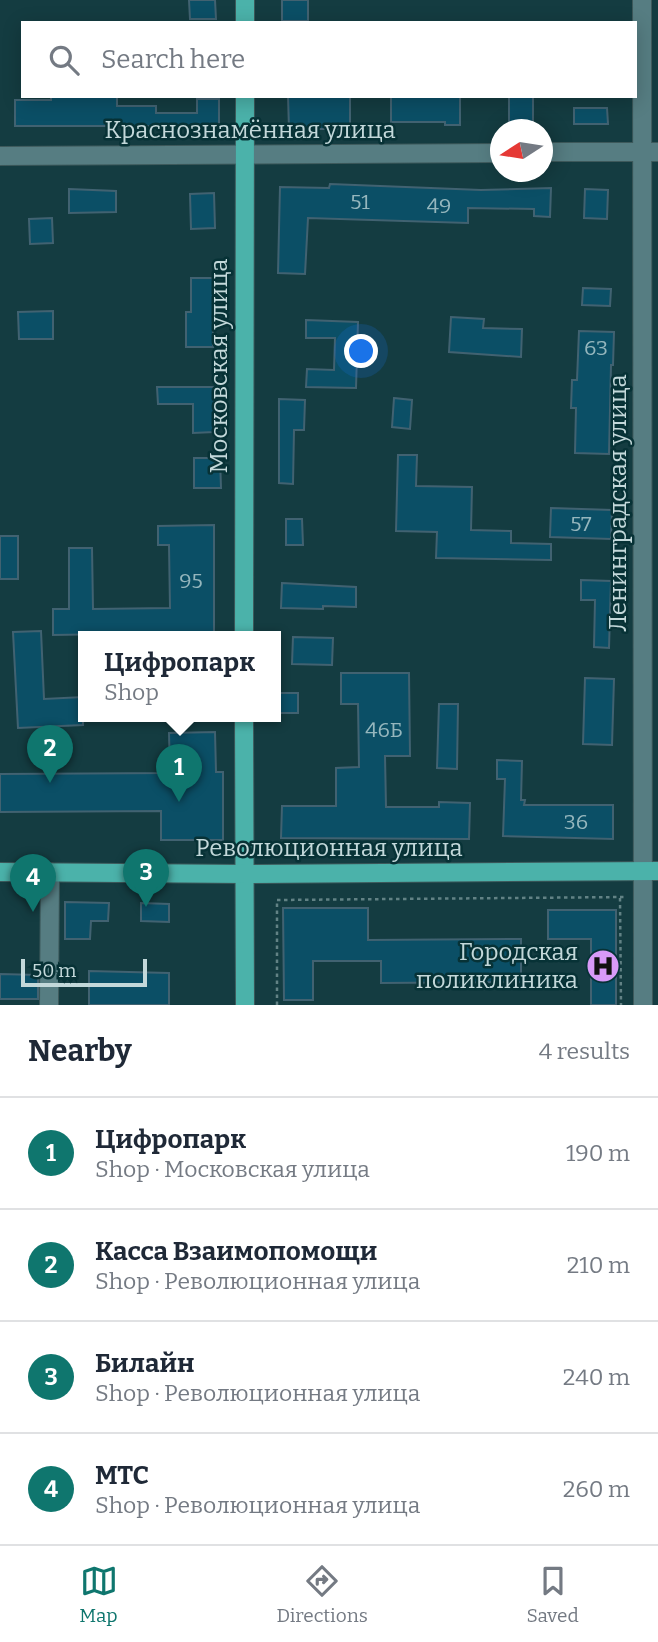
<!DOCTYPE html>
<html lang="en">
<head>
<meta charset="utf-8">
<style>
  :root { --surface:#fff; --page:#f6f6f7; --text:#1f2937; --muted:#747a83; --line:#e0e1e3; --accent:#0f766e }
  body { margin:0; font-family:Bitter,serif; background:var(--page); color:var(--text) }
  .compass { position:absolute; left:490px; top:119px; width:63px; height:63px; border-radius:50%; background:var(--surface); box-shadow:0 4px 18px #0003; rotate:258deg }
  .scale { position:absolute; left:21px; bottom:18px; width:126px; box-sizing:border-box; padding-left:7px; border:4px solid #c3d8da; border-top:0; font-size:19px; line-height:24px; white-space:nowrap; color:#c3d8da; -webkit-text-stroke:5px #073236; paint-order:stroke }
  .you { position:absolute; left:362px; top:352px; width:24px; height:24px; margin:-18px; border:5px solid #fff; border-radius:50%; background:#1a73e8; box-shadow:0 0 0 10px #1a73e833 }
  .badge { display:grid; place-items:center; width:46px; height:46px; border-radius:50%; background:var(--accent); color:#fff; font-size:23px; font-weight:700 }
  .pin { position:absolute; translate:-50% -58px; filter:drop-shadow(0 2px 4px #0008) }
  .pin::after { content:''; position:absolute; top:37px; width:24px; height:21px; background:inherit; clip-path:polygon(0 0,100% 0,50% 100%) }
  .popup { position:absolute; left:78px; top:631px; width:203px; height:91px; box-sizing:border-box; display:grid; place-content:center; border-radius:0px; background:var(--surface); filter:drop-shadow(0 2px 5px #0005); font-size:23px; white-space:nowrap; color:var(--muted) }
  .popup b { font-size:26px; color:var(--text) }
  .popup::after { content:''; position:absolute; left:50%; top:100%; margin-left:-14px; border:14px solid transparent; border-top-color:var(--surface) }
  .list { margin:0; padding:0; list-style:none }
  h2 { display:flex; justify-content:space-between; align-items:center; height:91px; margin:0; padding:0 28px; font-size:30px }
  h2 small { font-size:23px; font-weight:400; color:var(--muted) }
  .list li { display:grid; grid-template-columns:46px 1fr auto; gap:21px; align-items:center; box-sizing:border-box; height:112px; padding:0 28px; border-top:2px solid var(--line) }
  .list b { display:block; font-size:26px; white-space:nowrap }
  .list p { margin:0; font-size:23px; white-space:nowrap; color:var(--muted) }
  .list em { font-size:23px; font-style:normal; color:var(--muted) }
  .icon { flex:none; width:38px; height:38px; fill:none; stroke:currentColor; stroke-width:2; stroke-linecap:round; stroke-linejoin:round }
  .map { position:relative; flex:none; width:658px; height:1005px; overflow:hidden }
  .search { position:absolute; background:var(--surface); box-shadow:0 4px 18px #0003; left:21px; right:21px; top:21px; height:77px; display:flex; align-items:center; gap:18px; box-sizing:border-box; padding:0 24px; border-radius:0px; color:var(--muted); font-size:26px }
  .sheet { height:539px; background:var(--surface) }
  nav { display:flex; justify-content:space-around; align-items:center; box-sizing:border-box; height:98px; border-top:2px solid var(--line); background:var(--surface); font-size:19px; color:var(--muted) }
  nav a { display:grid; justify-items:center; gap:4px }
  nav .on { color:var(--accent) }
  .map>svg:first-child { display:block }
  .building { fill:#0b4f66; stroke:#416271; stroke-width:2 }
  .lines { fill:none; stroke-linecap:round; stroke-linejoin:round }
  .minor-casing { stroke:#3d595b; stroke-width:20 }
  .major-casing { stroke:#3d595b; stroke-width:20 }
  .path { stroke:#628285; stroke-width:2.5; stroke-dasharray:3.5 3.5; stroke-linecap:butt }
  .minor { stroke:#567d82; stroke-width:18 }
  .major { stroke:#4bb2aa; stroke-width:18 }
  .labels { text-anchor:middle; dominant-baseline:central; stroke-width:5; stroke-linejoin:round; paint-order:stroke }
  .number-label { font-size:21px; fill:#95b6bd }
  .street-label { font-size:24px; fill:#c3d8da; stroke:#073236 }
  .poi-label { font-size:24px; fill:#c3d8da; stroke:#073236; text-anchor:end }
</style>
</head>
<body>
<div class="map">
<svg width="658" height="1005" viewBox="0 0 658 1005">
  <rect width="100%" height="100%" fill="#143c41"/>
  <g class="building">
    <polygon points="189,0 215,0 216,19 190,19"/>
    <rect x="282" y="0" width="26" height="21"/>
    <polygon points="51,96 117,96 117,106 156,106 156,113 197,113 197,99 219,99 219,126 15,126 15,100 51,100"/>
    <polygon points="288,96 350,96 350,129 289,129"/>
    <polygon points="391,96 460,96 460,125 445,125 445,122 391,122"/>
    <rect x="509" y="96" width="24" height="28"/>
    <polygon points="574,108 607,108 608,124 574,124"/>
    <polygon points="330,184 481,190 551,188 550,217 534,216 534,209 468,208 468,223 308,218 305,274 278,273 280,187 329,188"/>
    <polygon points="69,189 116,191 116,212 69,213"/>
    <polygon points="585,189 608,190 607,219 584,218"/>
    <polygon points="214,193 215,228 191,229 190,194"/>
    <polygon points="52,218 53,243 30,244 29,219"/>
    <polygon points="191,278 213,278 213,347 186,347 186,312 191,312"/>
    <polygon points="583,288 611,289 610,306 582,305"/>
    <polygon points="53,311 53,339 19,339 18,312"/>
    <polygon points="451,317 484,319 483,328 522,329 521,357 449,352"/>
    <polygon points="306,320 358,322 356,388 306,387 307,369 334,370 335,338 306,338"/>
    <polygon points="579,331 614,332 613,365 611,365 609,454 575,453 576,408 571,408 572,380 577,380"/>
    <polygon points="157,387 214,387 214,432 193,433 193,404 158,404"/>
    <polygon points="394,398 412,400 410,429 392,427"/>
    <polygon points="279,399 305,400 304,430 294,430 293,484 279,483"/>
    <polygon points="398,455 417,455 416,486 472,487 471,530 511,531 511,543 551,544 551,560 436,558 437,532 396,531"/>
    <polygon points="194,458 220,458 221,488 194,488"/>
    <polygon points="551,508 612,510 611,539 550,537"/>
    <polygon points="286,519 302,519 303,545 286,545"/>
    <polygon points="214,525 214,636 178,636 178,633 53,635 53,609 69,609 69,548 92,548 93,609 170,608 169,545 158,545 158,526"/>
    <rect x="0" y="536" width="18" height="43"/>
    <polygon points="581,580 611,581 609,648 594,647 595,600 581,600"/>
    <polygon points="282,583 356,587 356,607 323,606 323,609 281,608"/>
    <polygon points="41,631 44,699 83,697 83,725 18,728 13,632"/>
    <polygon points="293,637 333,638 332,665 292,664"/>
    <polygon points="341,673 409,673 410,756 385,756 386,807 439,807 439,802 470,803 469,839 281,838 282,806 336,806 336,768 359,767 358,704 341,704"/>
    <polygon points="585,678 614,679 612,745 583,744"/>
    <rect x="280" y="693" width="18" height="20"/>
    <polygon points="439,704 458,704 457,769 437,768"/>
    <polygon points="215,732 216,772 223,772 223,840 161,840 161,811 0,812 0,774 170,773 169,733"/>
    <polygon points="497,760 522,761 521,800 525,800 524,805 613,805 613,839 503,836 505,779 497,779"/>
    <polygon points="65,902 109,903 108,921 91,921 90,939 65,939"/>
    <polygon points="141,903 169,904 169,922 141,921"/>
    <polygon points="283,908 368,908 368,940 521,939 521,982 381,983 381,961 313,961 313,1000 284,1000"/>
    <polygon points="548,910 616,910 616,1005 591,1005 591,939 548,939"/>
    <polygon points="89,971 169,973 169,1005 89,1005"/>
    <polygon points="0,974 38,975 38,999 0,999"/>
  </g>
  <g class="lines">
    <defs>
      <g id="minor">
        <polyline points="642,0 643,1005"/>
        <polyline points="542,152 658,152"/>
        <polyline points="0,156 500,153"/>
        <polyline points="49,1005 50,872"/>
      </g>
      <g id="major">
        <polyline points="245,23 245,0"/>
        <polyline points="244,636 245,96"/>
        <polyline points="244,716 245,1005"/>
        <polyline points="0,872 245,874 658,871"/>
      </g>
    </defs>
    <use href="#minor" class="minor-casing"/>
    <use href="#major" class="major-casing"/>
    <g class="path">
      <polyline points="620,898 621,1005"/>
      <polyline points="277,1005 277,900 627,897"/>
    </g>
    <use href="#minor" class="minor"/>
    <use href="#major" class="major"/>
  </g>
  <defs>
    <symbol id="hospital-disc" viewBox="-11 -11 22 22"><circle r="9.5" fill="#d89af8" stroke="#073236"/><path d="M-5-5h3v3.5h4V-5h3V5h-3V1.5h-4V5h-3Z" fill="#111"/></symbol>
  </defs>
  <g fill-rule="evenodd">
    <use href="#hospital-disc" x="584" y="947" width="38" height="38"/>
  </g>
  <g class="labels">
    <g class="number-label">
      <text x="360" y="202">51</text>
      <text x="439" y="206">49</text>
      <text x="596" y="348">63</text>
      <text x="581" y="524">57</text>
      <text x="191" y="581">95</text>
      <text x="384" y="730">46Б</text>
      <text x="576" y="822">36</text>
    </g>
    <g class="street-label">
      <text x="250" y="130">Краснознамённая улица</text>
      <text transform="translate(219 366) rotate(-90)">Московская улица</text>
      <text transform="translate(618 503) rotate(-90)">Ленинградская улица</text>
      <text x="329" y="848">Революционная улица</text>
    </g>
    <g class="poi-label">
      <text x="578" y="952">Городская<tspan x="578" dy="28">поликлиника</tspan></text>
    </g>
  </g>
</svg>
<svg class="compass" viewBox="-18 -18 36 36"><path d="M0-13l5 13h-10z" fill="#e53935"/><path d="M0 13l5-13h-10z" fill="#747a83"/></svg>
<div class="scale">50 m</div>
<div class="you"></div>
<div class="pin badge" style="left:179px;top:802px">1</div>
<div class="popup"><b>Цифропарк</b>Shop</div>
<div class="pin badge" style="left:50px;top:783px">2</div>
<div class="pin badge" style="left:146px;top:907px">3</div>
<div class="pin badge" style="left:33px;top:912px">4</div>
<div class="search"><svg class="icon" aria-label="search" viewBox="0 0 24 24"><circle cx="10" cy="10" r="6"/><path d="M15 15l6 6"/></svg>Search here</div>
</div>
<section class="sheet">
<h2>Nearby<small>4 results</small></h2>
<ul class="list">
<li><span class="badge">1</span><div><b>Цифропарк</b><p>Shop · Московская улица</p></div><em>190 m</em></li>
<li><span class="badge">2</span><div><b>Касса Взаимопомощи</b><p>Shop · Революционная улица</p></div><em>210 m</em></li>
<li><span class="badge">3</span><div><b>Билайн</b><p>Shop · Революционная улица</p></div><em>240 m</em></li>
<li><span class="badge">4</span><div><b>МТС</b><p>Shop · Революционная улица</p></div><em>260 m</em></li>
</ul>
</section>
<nav>
<a class="on"><svg class="icon" aria-label="map" viewBox="0 0 24 24"><path d="M3 6l6-2 6 2 6-2v14l-6 2-6-2-6 2zM9 4v14M15 6v14"/></svg>Map</a>
<a><svg class="icon" aria-label="directions" viewBox="0 0 24 24"><path d="M12 3l9 9-9 9-9-9zM9 14v-3h6M13 9l2 2-2 2"/></svg>Directions</a>
<a><svg class="icon" aria-label="saved" viewBox="0 0 24 24"><path d="M7 4h10v16l-5-4-5 4z"/></svg>Saved</a>
</nav>
</body>
</html>
